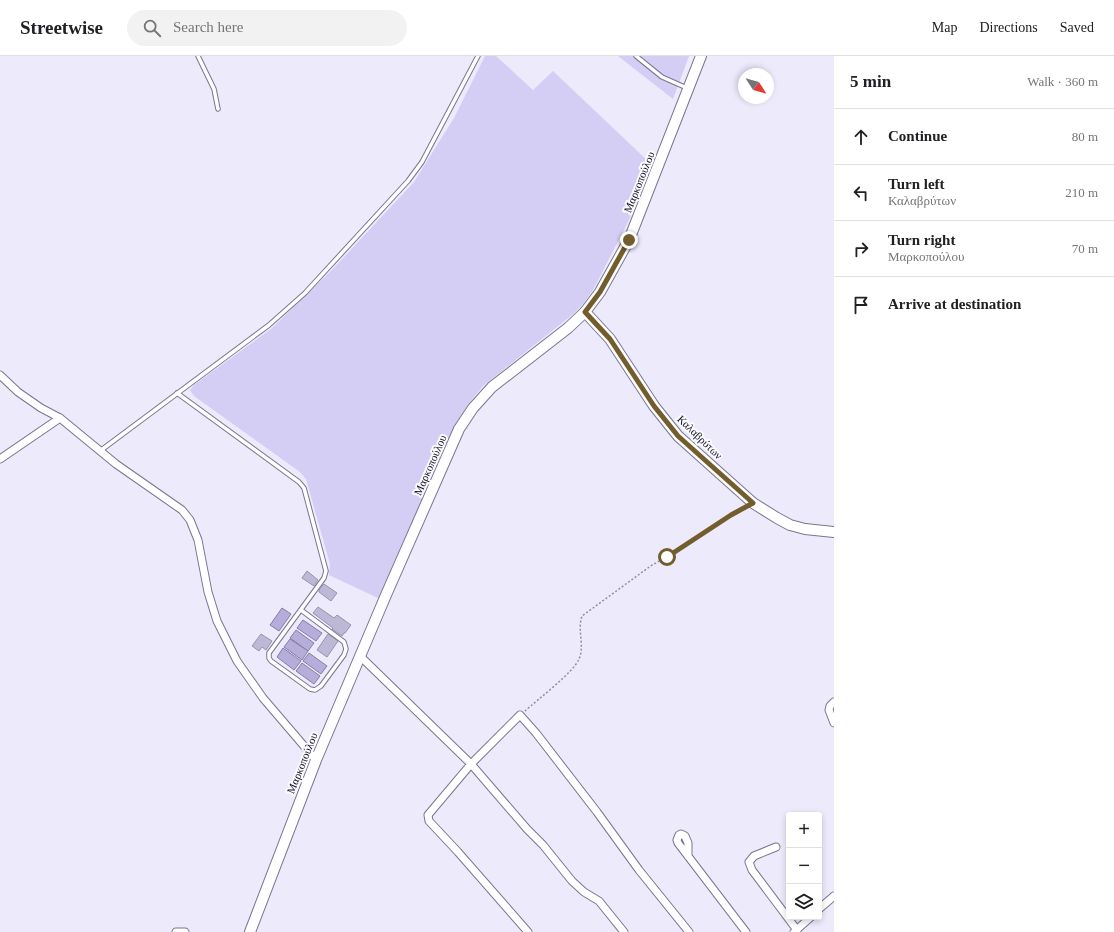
<!DOCTYPE html>
<html lang="en">
<head>
<meta charset="utf-8">
<style>
  :root { --surface:#fff; --page:#f2f2f2; --text:#202124; --muted:#757577; --line:#e0e0e0 }
  body { margin:0; font-family:Georgia,serif; background:var(--page); color:var(--text) }
  .controls { position:absolute; right:12px; bottom:12px; display:grid; overflow:hidden; border-radius:4px; box-shadow:0 2px 6px #0003 }
  .controls button { width:36px; height:36px; display:grid; place-items:center; padding:0; border:0; border-bottom:1px solid var(--line); background:var(--surface); color:var(--text); font:20px sans-serif }
  .compass { position:absolute; left:738px; top:12px; width:36px; height:36px; border-radius:50%; background:var(--surface); box-shadow:0 2px 6px #0003; rotate:126deg }
  .stop { position:absolute; width:12px; height:12px; margin:-9px; border:3px solid #745d2d; border-radius:50%; background:#fff }
  .stop.end { background:#745d2d; border-color:#fff; box-shadow:0 1px 4px #0008 }
  .list { margin:0; padding:0; list-style:none }
  h2 { display:flex; justify-content:space-between; align-items:center; height:52px; margin:0; padding:0 16px; font-size:17px }
  h2 small { font-size:13px; font-weight:400; color:var(--muted) }
  .list li { display:grid; grid-template-columns:26px 1fr auto; gap:12px; align-items:center; box-sizing:border-box; height:56px; padding:0 16px; border-top:1px solid var(--line) }
  .list b { display:block; font-size:15px; white-space:nowrap }
  .list p { margin:0; font-size:13px; white-space:nowrap; color:var(--muted) }
  .list em { font-size:13px; font-style:normal; color:var(--muted) }
  .icon { flex:none; width:22px; height:22px; fill:none; stroke:currentColor; stroke-width:2; stroke-linecap:round; stroke-linejoin:round }
  .map { position:relative; flex:none; width:834px; height:876px; overflow:hidden }
  header { display:flex; align-items:center; gap:24px; box-sizing:border-box; height:56px; padding:0 20px; background:var(--surface); border-bottom:1px solid var(--line) }
  header strong { font-size:19px }
  nav { display:flex; gap:22px; margin-inline-start:auto; font-size:14px }
  .search { width:280px; height:36px; background:var(--page); display:flex; align-items:center; gap:10px; box-sizing:border-box; padding:0 14px; border-radius:22px; color:var(--muted); font-size:15px }
  main { display:flex }
  aside { flex:1; background:var(--surface) }
  .map>svg:first-child { display:block }
  .green { fill:#d4cdf4 }
  .water { fill:#b6addb; stroke:#857ea1 }
  .building { fill:#bdb8d5; stroke:#9792ae }
  .lines { fill:none; stroke-linecap:round; stroke-linejoin:round }
  .lane-casing { stroke:#7a7590; stroke-width:5.5 }
  .street-casing { stroke:#7a7590; stroke-width:9 }
  .secondary-casing { stroke:#7a7590; stroke-width:12 }
  .path { stroke:#918e9d; stroke-width:1.5; stroke-dasharray:2 2; stroke-linecap:butt }
  .lane { stroke:#fff; stroke-width:3.5 }
  .street { stroke:#fff; stroke-width:7 }
  .secondary { stroke:#fff; stroke-width:10 }
  .route { stroke:#745d2d; stroke-width:5 }
  .labels { text-anchor:middle; dominant-baseline:central; stroke-width:4; stroke-linejoin:round; paint-order:stroke }
  .street-label { font-size:11px; fill:#13111b; stroke:#faf9ff }
</style>
</head>
<body>
<header>
<strong>Streetwise</strong>
<div class="search"><svg class="icon" aria-label="search" viewBox="0 0 24 24"><circle cx="10" cy="10" r="6"/><path d="M15 15l6 6"/></svg>Search here</div>
<nav><a>Map</a><a>Directions</a><a>Saved</a></nav>
</header>
<main>
<div class="map">
<svg width="834" height="876" viewBox="0 0 834 876">
  <rect width="100%" height="100%" fill="#edeafc"/>
  <g class="green">
    <polygon points="485,0 496,0 533,34 553,15 650,107 629,164 593,234 583,248 572,259 483,330 468,348 459,363 380,543 329,519 330,508 306,423 300,416 194,340 190,334 194,329 271,273 331,215 414,126 454,62"/>
    <polygon points="618,0 689,0 673,43"/>
  </g>
  <g class="water">
    <polygon points="282,552 291,558 279,575 270,569"/>
    <polygon points="303,564 322,577 316,585 297,572"/>
    <polygon points="296,574 314,587 308,595 290,582"/>
    <polygon points="290,583 308,595 302,604 284,591"/>
    <polygon points="283,592 301,605 294,614 277,601"/>
    <polygon points="309,597 327,610 321,618 303,605"/>
    <polygon points="302,607 320,620 314,628 296,615"/>
  </g>
  <g class="building">
    <polygon points="307,515 318,524 314,530 302,522"/>
    <polygon points="324,528 337,537 331,545 319,536 319,534"/>
    <polygon points="318,551 334,562 337,559 351,569 345,577 344,577 342,580 332,573 333,572 313,557"/>
    <polygon points="261,578 272,585 266,594 262,591 259,595 252,590"/>
    <polygon points="328,578 338,585 327,601 317,594"/>
  </g>
  <g class="lines">
    <defs>
      <g id="lane">
        <polyline points="198,0 214,33 218,53"/>
        <polyline points="636,0 662,21 687,32"/>
        <polyline points="177,337 299,426 304,432 326,515 324,522 269,597 269,602 271,605 310,633 315,634 321,630 344,599 346,593 344,586 301,554"/>
        <polyline points="100,395 269,269 305,237 408,125 422,106 478,0"/>
      </g>
      <g id="street">
        <polyline points="0,319 18,336 41,352 60,362 116,408 182,454 190,464 198,484 208,536 217,565 237,605 263,642 316,704"/>
        <polyline points="0,403 60,362"/>
        <polyline points="360,600 471,708 527,773 543,789 572,825 584,836 599,845 624,876"/>
        <polyline points="834,646 830,650 829,654 834,667"/>
        <polyline points="776,791 754,800 749,806 752,814 797,874"/>
        <polyline points="688,800 688,787 685,780 681,778 679,779 677,784 678,787 746,876"/>
        <polyline points="819,853 834,840"/>
        <polyline points="176,876 185,876"/>
        <polyline points="528,876 458,796 429,765 428,759 471,708 520,659 536,677 597,756 639,814 689,876"/>
        <polyline points="794,876 811,861"/>
      </g>
      <g id="secondary">
        <polyline points="585,256 610,283 654,350 678,380 753,447 777,462 790,469 805,473 834,476"/>
        <polyline points="250,876 316,704 386,539 459,373 473,352 492,331 568,272 585,256 600,236 629,184 701,0"/>
      </g>
    </defs>
    <use href="#lane" class="lane-casing"/>
    <use href="#street" class="street-casing"/>
    <use href="#secondary" class="secondary-casing"/>
    <path class="path" d="M525,655C537,644 574,616 579,603C585,590 577,575 582,560L652,509L667,501L745,451"/>
    <use href="#lane" class="lane"/>
    <use href="#street" class="street"/>
    <use href="#secondary" class="secondary"/>
  </g>
  <g class="lines">
    <polyline class="route" points="629,184 600,236 585,256 610,283 654,350 678,380 753,447 731,459 667,501"/>
  </g>
  <g class="labels">
    <g class="street-label">
      <text transform="translate(639 126) rotate(-68)">Μαρκοπούλου</text>
      <text transform="translate(700 381) rotate(44)">Καλαβρύτων</text>
      <text transform="translate(430 409) rotate(-66)">Μαρκοπούλου</text>
      <text transform="translate(302 707) rotate(-68)">Μαρκοπούλου</text>
    </g>
  </g>
</svg>
<div class="controls">
<button>+</button>
<button>−</button>
<button><svg class="icon" aria-label="layers" viewBox="0 0 24 24"><path d="M12 4l9 5-9 5-9-5zM3 14l9 5 9-5"/></svg></button>
</div>
<svg class="compass" viewBox="-18 -18 36 36"><path d="M0-13l5 13h-10z" fill="#e53935"/><path d="M0 13l5-13h-10z" fill="#757577"/></svg>
<div class="stop" style="left:667px;top:501px"></div>
<div class="stop end" style="left:629px;top:184px"></div>
</div>
<aside>
<h2>5 min<small>Walk · 360 m</small></h2>
<ul class="list">
<li><svg class="icon" aria-label="ahead" viewBox="0 0 24 24"><path d="M12 20V5M6 11l6-6 6 6"/></svg><div><b>Continue</b></div><em>80 m</em></li>
<li><svg class="icon" aria-label="left" viewBox="0 0 24 24"><path d="M17 20v-9H6M10 6l-5 5 5 5"/></svg><div><b>Turn left</b><p>Καλαβρύτων</p></div><em>210 m</em></li>
<li><svg class="icon" aria-label="right" viewBox="0 0 24 24"><path d="M7 20v-9h11M14 6l5 5-5 5"/></svg><div><b>Turn right</b><p>Μαρκοπούλου</p></div><em>70 m</em></li>
<li><svg class="icon" aria-label="arrive" viewBox="0 0 24 24"><path d="M6 21V4h12l-3 4 3 4H6"/></svg><div><b>Arrive at destination</b></div></li>
</ul>
</aside>
</main>
</body>
</html>
